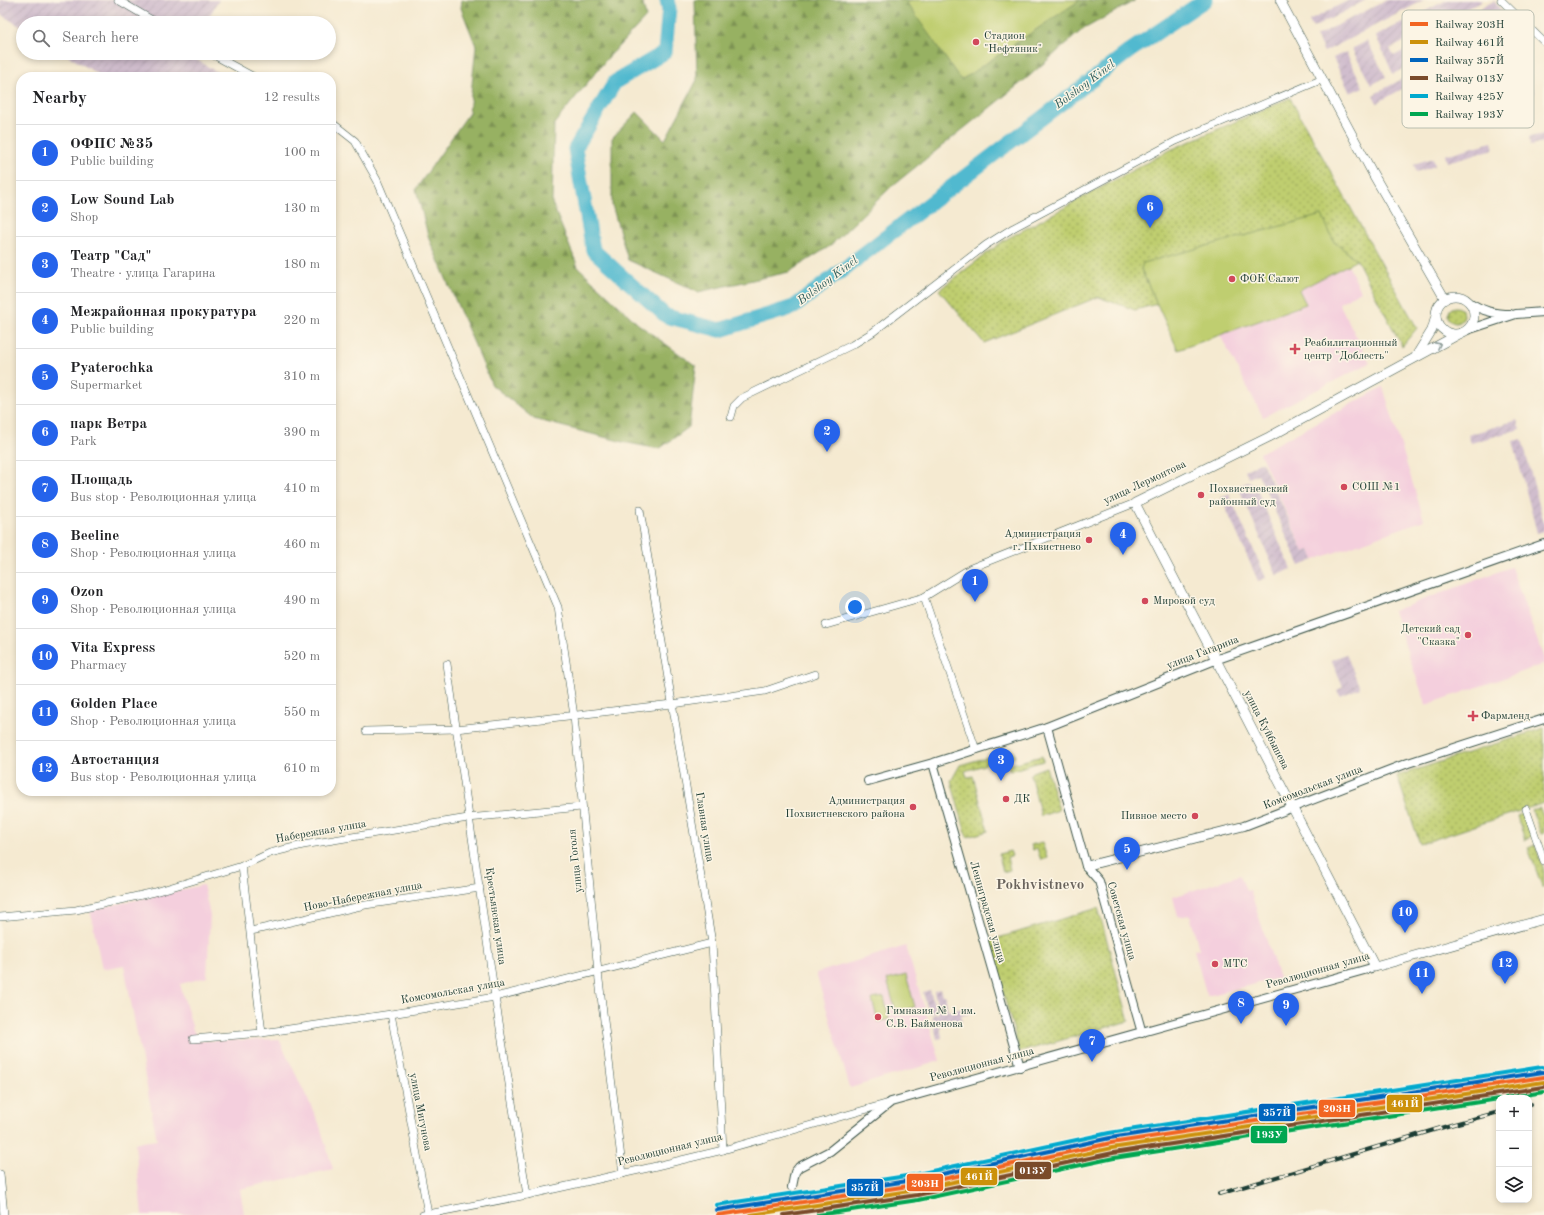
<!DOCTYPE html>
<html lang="en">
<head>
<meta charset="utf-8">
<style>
  :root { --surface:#fff; --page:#f6f6f6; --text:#202124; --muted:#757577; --line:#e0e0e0; --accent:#2563eb }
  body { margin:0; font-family:"Old Standard TT",serif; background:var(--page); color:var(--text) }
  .controls { position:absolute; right:12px; bottom:12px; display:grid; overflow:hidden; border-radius:8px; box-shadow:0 2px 6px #0003 }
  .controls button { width:36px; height:36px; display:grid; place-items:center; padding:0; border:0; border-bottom:1px solid var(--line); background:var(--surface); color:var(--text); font:20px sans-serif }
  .you { position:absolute; left:855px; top:607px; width:14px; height:14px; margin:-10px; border:3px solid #fff; border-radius:50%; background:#1a73e8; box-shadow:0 0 0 6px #1a73e833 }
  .badge { display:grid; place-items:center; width:26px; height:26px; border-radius:50%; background:var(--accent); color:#fff; font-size:13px; font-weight:700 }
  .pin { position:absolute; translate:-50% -33px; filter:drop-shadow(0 1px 2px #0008) }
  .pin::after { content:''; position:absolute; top:21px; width:14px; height:12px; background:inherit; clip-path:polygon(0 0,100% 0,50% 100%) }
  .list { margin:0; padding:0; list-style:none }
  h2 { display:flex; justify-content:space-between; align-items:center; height:52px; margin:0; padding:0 16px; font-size:17px }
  h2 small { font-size:13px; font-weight:400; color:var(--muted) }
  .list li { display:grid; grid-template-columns:26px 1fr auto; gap:12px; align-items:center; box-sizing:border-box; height:56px; padding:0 16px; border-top:1px solid var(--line) }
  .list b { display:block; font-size:15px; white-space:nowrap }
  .list p { margin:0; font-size:13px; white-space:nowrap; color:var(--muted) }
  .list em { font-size:13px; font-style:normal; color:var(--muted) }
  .icon { flex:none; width:22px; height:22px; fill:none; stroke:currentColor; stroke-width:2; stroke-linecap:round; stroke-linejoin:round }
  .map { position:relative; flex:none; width:1544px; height:1215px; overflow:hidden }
  .search { position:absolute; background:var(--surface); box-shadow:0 2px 6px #0003; left:16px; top:16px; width:320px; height:44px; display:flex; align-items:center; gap:10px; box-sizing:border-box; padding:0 14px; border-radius:22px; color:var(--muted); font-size:15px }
  .panel { position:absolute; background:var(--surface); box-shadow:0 2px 6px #0003; left:16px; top:72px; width:320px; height:724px; border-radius:16px }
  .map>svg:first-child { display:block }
  .built { fill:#f4cfdd }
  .industrial { fill:url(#industrial-furrows) }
  .grass { fill:url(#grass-dots); stroke:#6f8652 }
  .forest { fill:url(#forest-firs); stroke:#5b774b }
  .pitch { fill:#bfce70; stroke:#6f8652 }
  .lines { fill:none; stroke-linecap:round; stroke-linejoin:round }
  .river { stroke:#51b9cf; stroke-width:15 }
  .tertiary-tunnel { stroke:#cac7b2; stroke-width:8; stroke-dasharray:8 4; stroke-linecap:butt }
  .minor-casing { stroke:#3f574c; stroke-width:8 }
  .tertiary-casing { stroke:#3f574c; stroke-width:10 }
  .secondary-casing { stroke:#3f574c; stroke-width:10 }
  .minor { stroke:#fff; stroke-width:7 }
  .tertiary { stroke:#fff; stroke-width:8 }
  .secondary { stroke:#fff; stroke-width:9 }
  .rail-casing { stroke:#1f3d34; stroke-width:4 }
  .rail { stroke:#fcf5e5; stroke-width:2.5; stroke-dasharray:8; stroke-linecap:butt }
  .rail-1-casing { stroke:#fcf5e5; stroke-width:7 }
  .rail-2-casing { stroke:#fcf5e5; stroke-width:7 }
  .rail-3-casing { stroke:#fcf5e5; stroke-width:7 }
  .rail-4-casing { stroke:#fcf5e5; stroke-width:7 }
  .rail-5-casing { stroke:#fcf5e5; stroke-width:7 }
  .rail-6-casing { stroke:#fcf5e5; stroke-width:7 }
  .rail-1 { stroke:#f26522; stroke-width:4 }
  .rail-2 { stroke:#cc910a; stroke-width:4 }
  .rail-3 { stroke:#0065bd; stroke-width:4 }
  .rail-4 { stroke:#7a4b2a; stroke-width:4 }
  .rail-5 { stroke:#00a9ce; stroke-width:4 }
  .rail-6 { stroke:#00a651; stroke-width:4 }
  .oneway { stroke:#8f9e9a }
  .poi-dot { fill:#d1495b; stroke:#fcf5e5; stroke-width:1.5 }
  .labels { text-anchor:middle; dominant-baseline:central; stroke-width:3; stroke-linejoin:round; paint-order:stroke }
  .poi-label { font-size:11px; fill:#1f3d34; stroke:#fcf5e5; text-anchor:start }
  .street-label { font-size:11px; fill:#1f3d34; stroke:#fcf5e5 }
  .water-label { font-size:12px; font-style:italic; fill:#2c5c5b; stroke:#fcf5e5 }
  .district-label { font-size:15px; font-weight:bold; fill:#6a645d; stroke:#fcf5e5 }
  .key { fill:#fcf5e5; stroke:#babeb0; stroke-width:1 }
  .key-label { font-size:11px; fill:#1f3d34 }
  .line-badge { stroke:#fcf5e5; stroke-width:1.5 }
  .badge-label { font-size:11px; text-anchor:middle; font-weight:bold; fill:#fff }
</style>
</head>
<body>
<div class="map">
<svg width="1544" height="1215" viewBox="0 0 1544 1215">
  <defs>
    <pattern id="industrial-furrows" width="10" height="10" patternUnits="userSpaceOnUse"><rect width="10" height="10" fill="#d0bdcd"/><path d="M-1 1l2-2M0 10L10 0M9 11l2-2" fill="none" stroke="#b2a3b1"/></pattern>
    <pattern id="grass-dots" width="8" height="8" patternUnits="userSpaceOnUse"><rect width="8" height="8" fill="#bfce70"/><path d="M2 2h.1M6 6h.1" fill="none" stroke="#9ba85d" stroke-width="1.8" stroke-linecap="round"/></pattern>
    <pattern id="forest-firs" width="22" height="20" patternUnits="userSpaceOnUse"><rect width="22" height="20" fill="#97b162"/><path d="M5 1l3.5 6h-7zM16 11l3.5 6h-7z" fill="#7b9152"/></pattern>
  </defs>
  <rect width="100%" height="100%" fill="#fcf5e5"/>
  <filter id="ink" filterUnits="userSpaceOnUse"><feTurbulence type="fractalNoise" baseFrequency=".025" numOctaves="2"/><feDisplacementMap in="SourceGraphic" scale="8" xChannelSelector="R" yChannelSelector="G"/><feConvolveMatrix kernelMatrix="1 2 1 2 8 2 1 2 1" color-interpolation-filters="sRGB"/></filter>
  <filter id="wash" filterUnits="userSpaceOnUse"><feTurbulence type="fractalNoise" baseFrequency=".012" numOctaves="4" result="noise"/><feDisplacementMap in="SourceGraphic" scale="16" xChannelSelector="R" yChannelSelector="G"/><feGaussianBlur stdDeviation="0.9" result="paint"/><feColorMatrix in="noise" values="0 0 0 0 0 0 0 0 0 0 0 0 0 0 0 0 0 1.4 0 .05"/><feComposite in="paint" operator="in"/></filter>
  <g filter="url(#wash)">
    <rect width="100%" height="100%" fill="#f5ead1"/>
    <g class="built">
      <polygon points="1348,265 1361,291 1339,303 1370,363 1263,417 1220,335 1306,304 1299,290"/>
      <polygon points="1383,387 1424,520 1314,560 1310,550 1304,552 1260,453"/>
      <polygon points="1511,567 1544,659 1544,664 1426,705 1393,611"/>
      <polygon points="1240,875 1246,891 1250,890 1279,978 1207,996 1194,950 1199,949 1190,915 1178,917 1173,897"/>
      <polygon points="203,885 210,915 207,977 180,984 193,1030 199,1041 279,1039 319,1123 333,1169 240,1189 244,1214 142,1215 135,1143 157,1140 124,965 102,969 90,910"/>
      <polygon points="906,946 940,1061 850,1088 816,973"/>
    </g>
    <g class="industrial">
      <polygon points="0,0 219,0 205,23 23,23 23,28 0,14"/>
      <polygon points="1349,0 1366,0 1313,28 1309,21"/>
      <polygon points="1387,0 1424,0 1324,52 1316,36"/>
      <polygon points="1447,0 1483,0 1390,49 1394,56 1494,1 1504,14 1393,74 1376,36"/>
      <polygon points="1367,41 1386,77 1371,85 1352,49"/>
      <polygon points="1467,43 1471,50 1377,103 1373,95"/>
      <polygon points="1346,52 1363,87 1350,93 1333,58"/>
      <polygon points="63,53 186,53 225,77 103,77"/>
      <polygon points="1513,81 1518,89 1527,85 1529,90 1533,88 1535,93 1509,108 1496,92"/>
      <polygon points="1544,134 1544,143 1530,146 1529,137"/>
      <polygon points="1492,142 1494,149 1447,162 1445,155"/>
      <polygon points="1433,158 1435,166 1416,172 1414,164"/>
      <polygon points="1517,420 1520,429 1471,443 1468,435"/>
      <polygon points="1522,439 1544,524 1544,531 1537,533 1513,441"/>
      <polygon points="1262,462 1304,552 1310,550 1314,560 1300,566 1258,474 1249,478 1245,470"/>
      <polygon points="1250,481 1252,485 1254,483 1291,569 1277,576 1238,486"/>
      <polygon points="1229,494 1266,578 1258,581 1221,497"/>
      <polygon points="1346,654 1360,688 1340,696 1337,690 1343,687 1331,660"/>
      <polygon points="940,989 942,995 945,995 948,1011 939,1013 970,1007 971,1013 961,1016 962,1021 940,1026 942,1038 937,1039 932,1015 939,1013 934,991"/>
      <polygon points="930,990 936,1012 929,1014 923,992"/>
    </g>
    <g class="grass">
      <polygon points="1290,98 1417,328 1402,346 1357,260 1334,242 1141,269 1157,304 1135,310 1098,297 984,343 939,290 1003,241 1170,150"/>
      <circle cx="1456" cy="315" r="8"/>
      <polygon points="1544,728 1544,803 1420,844 1397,776"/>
      <polygon points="1013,750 1015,757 1004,760 996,757 991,759 984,765 965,771 967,777 973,776 988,831 967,837 951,781 960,765"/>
      <polygon points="1042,756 1043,761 1010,771 1008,765"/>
      <polygon points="1046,767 1059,810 1041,816 1030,774 1032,772"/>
      <polygon points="1540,808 1544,819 1544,833 1541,834 1532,810"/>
      <polygon points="1524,813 1532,837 1525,840 1517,816"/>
      <polygon points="1042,842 1047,858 1041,860 1037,849 1033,850 1031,845"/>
      <polygon points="1535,845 1544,870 1544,888 1543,889 1528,848"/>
      <polygon points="1010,851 1012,856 1007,857 1010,870 1003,872 999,854"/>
      <polygon points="1098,908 1129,1021 1020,1052 988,941"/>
    </g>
    <g class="forest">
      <polygon points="462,0 642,0 646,17 605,61 554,124 552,203 578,267 638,324 696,366 689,427 659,449 623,442 534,419 492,385 429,239 416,189 469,113 476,46 461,8"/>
      <polygon points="695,0 912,0 908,3 961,80 1080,0 1136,0 1082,30 1027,78 892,186 830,246 789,272 698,292 628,260 612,205 612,138 637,112 665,140 697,80"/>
    </g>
    <g class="pitch">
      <polygon points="912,0 1080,0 961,80 907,3"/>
      <polygon points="1322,215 1334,242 1357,260 1299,290 1306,304 1178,350 1141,269 1143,263"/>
      <polygon points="906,975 915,1007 896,1012 887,980"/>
      <polygon points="884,997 889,1019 878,1022 872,999"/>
    </g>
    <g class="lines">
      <polyline class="river" points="667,0 669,8 665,52 615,82 575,149 593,250 666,316 720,330 794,307 1131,50 1205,0"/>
    </g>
  </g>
  <g filter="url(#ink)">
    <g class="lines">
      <polyline class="tertiary-tunnel" points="792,1187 794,1215"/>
      <defs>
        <g id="minor">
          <polyline points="118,0 157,23"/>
          <polyline points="1501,0 1544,42"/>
          <polyline points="210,53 254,77"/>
          <polyline points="331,122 355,141 377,180 558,607 574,716 598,972 623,1174"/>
          <polyline points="731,417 734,406 742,398 852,345 873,332 986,245 1013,228 1176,141 1323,79"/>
          <polyline points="640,510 712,943 723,1150"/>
          <polyline points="924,597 976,750"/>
          <polyline points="826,625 924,597 971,568 1135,503"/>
          <polyline points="447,664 495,997 527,1195"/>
          <polyline points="366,731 456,729 672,704 765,691 815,674"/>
          <polyline points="1526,809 1544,861"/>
          <polyline points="242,866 262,1033"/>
          <polyline points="0,917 76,910 155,892 242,866 270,853 303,845 468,818 581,807"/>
          <polyline points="251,931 365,905 480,888"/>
          <polyline points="391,1014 428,1214"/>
          <polyline points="193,1039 262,1033 391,1014 495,997 712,943"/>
          <polyline points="0,1174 4,1215"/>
          <polyline points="423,1215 527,1195 648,1168 723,1150 889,1103"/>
        </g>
        <g id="tertiary">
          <path d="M1470,303C1483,311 1494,314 1510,314"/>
          <polyline points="1467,330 1516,314 1544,312"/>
          <polyline points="1047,727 1086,866 1099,881 1142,1033"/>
          <polyline points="933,763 1020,1067"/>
          <polyline points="868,781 933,763 1047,727 1215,660 1544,544"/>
          <polyline points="1086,866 1244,826 1408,763 1544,719"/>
          <polyline points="792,1187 795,1172 799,1167 830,1151 891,1102 1375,967"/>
        </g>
        <g id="secondary">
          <polyline points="1280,0 1373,174 1445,299"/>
          <circle cx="1455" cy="315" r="19"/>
          <polyline points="1461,333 1269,437 1135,503 1375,967 1544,919"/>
          <polyline points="1416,356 1432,330 1436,316"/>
        </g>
      </defs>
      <use href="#minor" class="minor-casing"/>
      <use href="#tertiary" class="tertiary-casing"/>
      <use href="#secondary" class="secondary-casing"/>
      <use href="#minor" class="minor"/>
      <use href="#tertiary" class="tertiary"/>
      <use href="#secondary" class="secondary"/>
      <defs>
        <g id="rail">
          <polyline points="1529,1104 1531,1104"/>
          <polyline points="1361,1111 1434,1106"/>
          <polyline points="1219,1194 1454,1124 1499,1112"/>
        </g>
      </defs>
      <use href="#rail" class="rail-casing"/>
      <use href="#rail" class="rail"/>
      <defs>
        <polyline id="rail-1" points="718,1215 915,1185 1111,1143 1544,1077"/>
        <polyline id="rail-2" points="751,1215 916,1190 1112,1148 1544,1082"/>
        <polyline id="rail-3" points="717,1210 914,1180 1110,1138 1543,1072"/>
        <polyline id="rail-4" points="784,1215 917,1195 1113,1153 1544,1087"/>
        <polyline id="rail-5" points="716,1205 913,1175 1109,1133 1542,1067"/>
        <g id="rail-6">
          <polyline points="1506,1098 1544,1092"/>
          <polyline points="818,1215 918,1200 1114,1158 1499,1099"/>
        </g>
      </defs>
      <use href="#rail-1" class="rail-1-casing"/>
      <use href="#rail-2" class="rail-2-casing"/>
      <use href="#rail-3" class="rail-3-casing"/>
      <use href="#rail-4" class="rail-4-casing"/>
      <use href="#rail-5" class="rail-5-casing"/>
      <use href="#rail-6" class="rail-6-casing"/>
      <use href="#rail-1" class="rail-1"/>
      <use href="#rail-2" class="rail-2"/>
      <use href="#rail-3" class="rail-3"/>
      <use href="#rail-4" class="rail-4"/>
      <use href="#rail-5" class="rail-5"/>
      <use href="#rail-6" class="rail-6"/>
    </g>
    <defs><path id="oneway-chevron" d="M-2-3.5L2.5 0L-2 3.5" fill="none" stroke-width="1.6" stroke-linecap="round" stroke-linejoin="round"/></defs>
    <use class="oneway" href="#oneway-chevron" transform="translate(1438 345) rotate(-28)"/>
  </g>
  <g class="poi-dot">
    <circle cx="976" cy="42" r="4"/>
    <circle cx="1232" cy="279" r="4"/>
    <path d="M1293 343h4v4h4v4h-4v4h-4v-4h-4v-4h4z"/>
    <circle cx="1344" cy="487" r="4"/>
    <circle cx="1201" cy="495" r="4"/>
    <circle cx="1089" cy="540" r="4"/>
    <circle cx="1145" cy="601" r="4"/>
    <circle cx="1468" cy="635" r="4"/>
    <path d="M1471 710h4v4h4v4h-4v4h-4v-4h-4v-4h4z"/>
    <circle cx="1006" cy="799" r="4"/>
    <circle cx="913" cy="807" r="4"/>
    <circle cx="1195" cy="816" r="4"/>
    <circle cx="1215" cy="964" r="4"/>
    <circle cx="878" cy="1017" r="4"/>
  </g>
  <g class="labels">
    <g class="poi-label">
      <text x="984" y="36">Стадион<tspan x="984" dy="13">"Нефтяник"</tspan></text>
      <text x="1240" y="279">ФОК Салют</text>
      <text x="1304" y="343">Реабилитационный<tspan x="1304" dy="13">центр "Доблесть"</tspan></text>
      <text x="1352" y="487">СОШ №1</text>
      <text x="1209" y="489">Похвистневский<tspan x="1209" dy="13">районный суд</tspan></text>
      <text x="1081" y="534" text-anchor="end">Администрация<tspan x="1081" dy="13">г. Пхвистнево</tspan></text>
      <text x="1153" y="601">Мировой суд</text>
      <text x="1460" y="629" text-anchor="end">Детский сад<tspan x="1460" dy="13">"Сказка"</tspan></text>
      <text x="1481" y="716">Фармленд</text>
      <text x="1014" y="799">ДК</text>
      <text x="905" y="801" text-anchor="end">Администрация<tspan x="905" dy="13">Похвистневского района</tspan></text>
      <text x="1187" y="816" text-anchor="end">Пивное место</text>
      <text x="1223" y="964">МТС</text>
      <text x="886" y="1011">Гимназия № 1 им.<tspan x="886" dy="13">С.В. Байменова</tspan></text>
    </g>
    <g class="street-label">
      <text transform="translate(1145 483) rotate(-25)">улица Лермонтова</text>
      <text transform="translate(1203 653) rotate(-21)">улица Гагарина</text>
      <text transform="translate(1266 730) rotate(63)">улица Куйбышева</text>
      <text transform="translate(1313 788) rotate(-21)">Комсомольская улица</text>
      <text transform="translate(704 827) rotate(81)">Главная улица</text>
      <text transform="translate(321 832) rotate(-10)">Набережная улица</text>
      <text transform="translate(576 861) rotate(-96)">улица Гоголя</text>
      <text transform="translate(363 897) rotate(-11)">Ново-Набережная улица</text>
      <text transform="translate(987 912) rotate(74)">Ленинградская улица</text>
      <text transform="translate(495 916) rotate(82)">Крестьянская улица</text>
      <text transform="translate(1121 921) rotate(74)">Советская улица</text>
      <text transform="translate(1318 971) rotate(-16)">Революционная улица</text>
      <text transform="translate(453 992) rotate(-10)">Комсомольская улица</text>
      <text transform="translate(982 1065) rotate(-15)">Революционная улица</text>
      <text transform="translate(420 1112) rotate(79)">улица Мигунова</text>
      <text transform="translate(670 1150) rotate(-14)">Революционная улица</text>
    </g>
    <g class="water-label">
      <text transform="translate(1085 85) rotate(-37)">Bolshoy Kinel</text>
      <text transform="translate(828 281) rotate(-37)">Bolshoy Kinel</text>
    </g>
    <g class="district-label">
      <text x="1040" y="885">Pokhvistnevo</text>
    </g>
  </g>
  <rect x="1402" y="10" width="132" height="118" rx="6" class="key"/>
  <rect x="1410" y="22" width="18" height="4" fill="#f26522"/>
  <rect x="1410" y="40" width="18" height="4" fill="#cc910a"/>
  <rect x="1410" y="58" width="18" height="4" fill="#0065bd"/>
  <rect x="1410" y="76" width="18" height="4" fill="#7a4b2a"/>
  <rect x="1410" y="94" width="18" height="4" fill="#00a9ce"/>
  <rect x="1410" y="112" width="18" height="4" fill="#00a651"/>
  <g class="key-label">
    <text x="1435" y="28">Railway 203Н</text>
    <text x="1435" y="46">Railway 461Й</text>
    <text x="1435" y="64">Railway 357Й</text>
    <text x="1435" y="82">Railway 013У</text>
    <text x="1435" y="100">Railway 425У</text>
    <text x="1435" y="118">Railway 193У</text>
  </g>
  <g class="line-badge">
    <rect x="1386" y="1094" width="37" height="19" rx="4" fill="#cc910a"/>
    <rect x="1318" y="1099" width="38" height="19" rx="4" fill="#f26522"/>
    <rect x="1258" y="1103" width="38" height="19" rx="4" fill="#0065bd"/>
    <rect x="1250" y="1125" width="38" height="19" rx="4" fill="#00a651"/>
    <rect x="1014" y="1161" width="38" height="19" rx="4" fill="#7a4b2a"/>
    <rect x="960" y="1167" width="38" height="19" rx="4" fill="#cc910a"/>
    <rect x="906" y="1173" width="38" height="19" rx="4" fill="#f26522"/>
    <rect x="846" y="1178" width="38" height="19" rx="4" fill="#0065bd"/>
  </g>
  <g class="badge-label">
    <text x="1405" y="1107">461Й</text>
    <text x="1337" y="1112">203Н</text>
    <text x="1277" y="1116">357Й</text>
    <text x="1269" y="1138">193У</text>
    <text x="1033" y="1174">013У</text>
    <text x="979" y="1180">461Й</text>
    <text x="925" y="1187">203Н</text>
    <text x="865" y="1191">357Й</text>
  </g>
</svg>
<div class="controls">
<button>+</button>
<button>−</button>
<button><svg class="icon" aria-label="layers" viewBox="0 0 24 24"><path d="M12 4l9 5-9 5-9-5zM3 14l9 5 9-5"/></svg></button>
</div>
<div class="you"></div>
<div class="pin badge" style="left:975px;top:602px">1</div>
<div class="pin badge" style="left:827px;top:452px">2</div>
<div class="pin badge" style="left:1001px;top:781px">3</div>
<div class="pin badge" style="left:1123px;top:555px">4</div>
<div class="pin badge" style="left:1127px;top:870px">5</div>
<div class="pin badge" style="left:1150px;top:228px">6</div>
<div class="pin badge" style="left:1092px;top:1062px">7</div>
<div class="pin badge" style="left:1241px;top:1024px">8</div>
<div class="pin badge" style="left:1286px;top:1026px">9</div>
<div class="pin badge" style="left:1405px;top:933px">10</div>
<div class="pin badge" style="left:1422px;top:994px">11</div>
<div class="pin badge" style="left:1505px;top:984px">12</div>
<div class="search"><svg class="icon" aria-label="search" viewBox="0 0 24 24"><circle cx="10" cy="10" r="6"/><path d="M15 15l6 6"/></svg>Search here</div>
<section class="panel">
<h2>Nearby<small>12 results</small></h2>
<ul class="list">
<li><span class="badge">1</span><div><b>ОФПС №35</b><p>Public building</p></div><em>100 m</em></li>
<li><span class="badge">2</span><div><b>Low Sound Lab</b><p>Shop</p></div><em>130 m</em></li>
<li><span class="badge">3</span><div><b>Театр &quot;Сад&quot;</b><p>Theatre · улица Гагарина</p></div><em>180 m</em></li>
<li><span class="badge">4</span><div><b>Межрайонная прокуратура</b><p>Public building</p></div><em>220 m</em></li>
<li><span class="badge">5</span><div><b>Pyaterochka</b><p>Supermarket</p></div><em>310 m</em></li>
<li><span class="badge">6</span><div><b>парк Ветра</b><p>Park</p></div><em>390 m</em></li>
<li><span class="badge">7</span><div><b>Площадь</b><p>Bus stop · Революционная улица</p></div><em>410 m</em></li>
<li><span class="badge">8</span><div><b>Beeline</b><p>Shop · Революционная улица</p></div><em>460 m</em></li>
<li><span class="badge">9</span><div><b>Ozon</b><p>Shop · Революционная улица</p></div><em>490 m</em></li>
<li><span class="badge">10</span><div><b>Vita Express</b><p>Pharmacy</p></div><em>520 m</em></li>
<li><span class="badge">11</span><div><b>Golden Place</b><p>Shop · Революционная улица</p></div><em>550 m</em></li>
<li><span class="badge">12</span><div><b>Автостанция</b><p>Bus stop · Революционная улица</p></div><em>610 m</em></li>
</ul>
</section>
</div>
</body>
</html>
